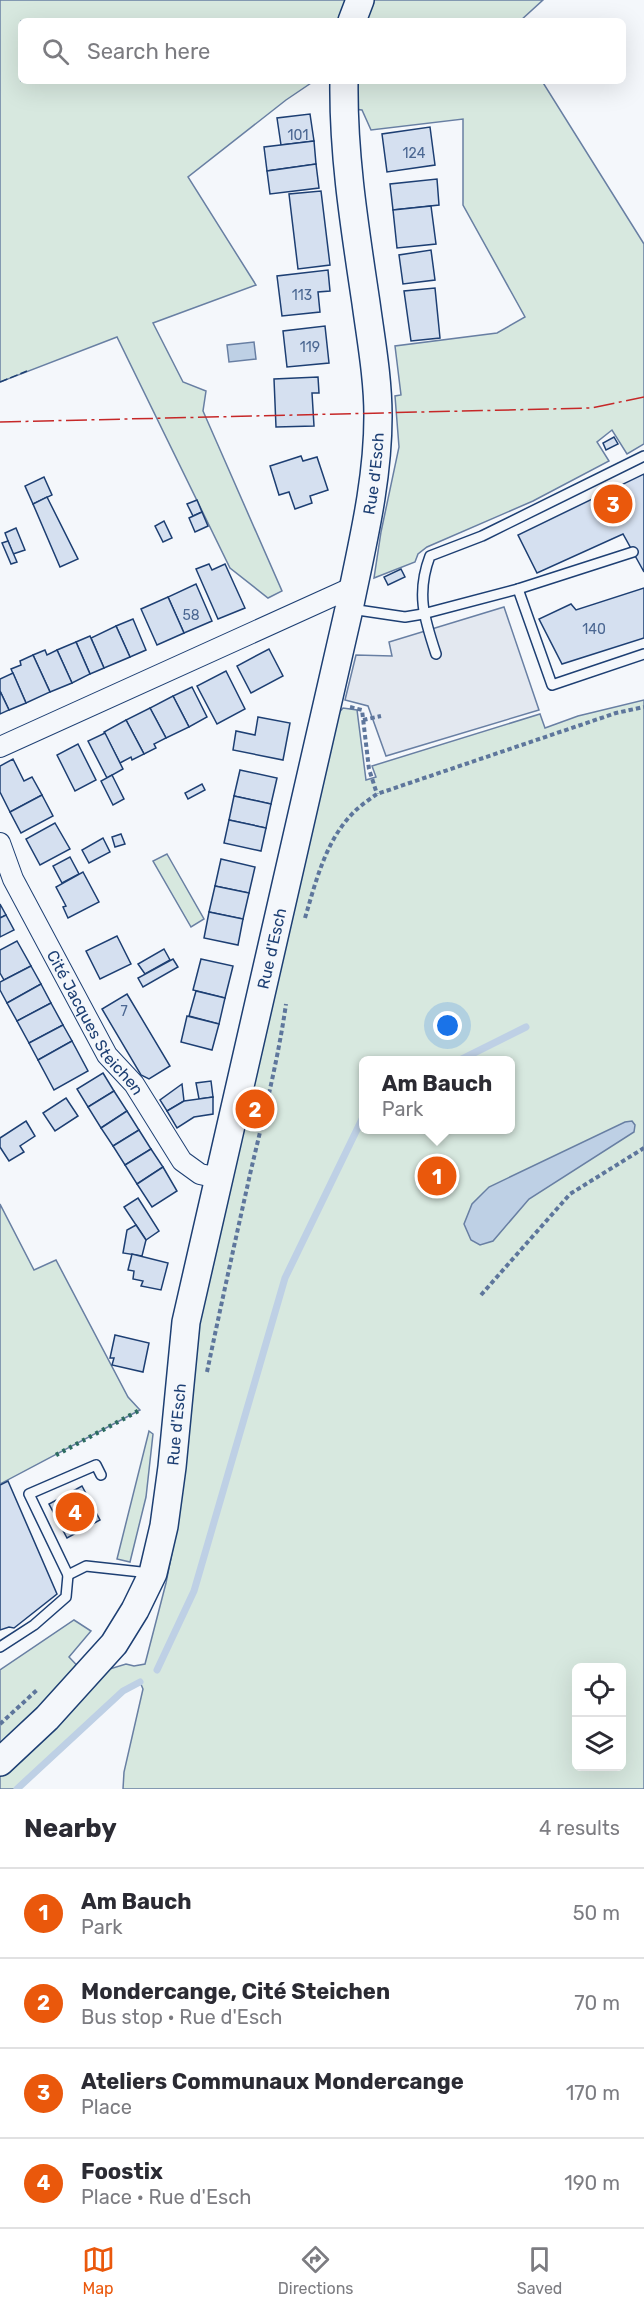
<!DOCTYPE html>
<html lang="en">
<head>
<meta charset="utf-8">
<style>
  :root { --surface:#fff; --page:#f7f7f7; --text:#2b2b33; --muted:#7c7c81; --line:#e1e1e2; --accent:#ea580c }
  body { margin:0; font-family:Rubik,sans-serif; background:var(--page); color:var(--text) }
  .controls { position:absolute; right:18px; bottom:18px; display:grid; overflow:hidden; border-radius:9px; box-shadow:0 6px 24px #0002 }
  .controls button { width:54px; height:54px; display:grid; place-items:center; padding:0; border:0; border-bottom:2px solid var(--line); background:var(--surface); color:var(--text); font:30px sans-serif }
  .you { position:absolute; left:448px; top:1026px; width:21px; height:21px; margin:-15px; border:4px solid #fff; border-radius:50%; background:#1a73e8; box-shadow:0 0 0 9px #1a73e833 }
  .badge { display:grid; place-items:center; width:39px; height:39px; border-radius:50%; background:var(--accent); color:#fff; font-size:20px; font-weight:700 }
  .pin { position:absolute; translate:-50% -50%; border:3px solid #fff; box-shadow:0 2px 6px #0006 }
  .popup { position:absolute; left:359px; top:1056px; width:156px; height:78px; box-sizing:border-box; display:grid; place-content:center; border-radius:9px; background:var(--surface); filter:drop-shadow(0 2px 4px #0005); font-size:20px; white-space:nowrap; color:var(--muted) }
  .popup b { font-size:22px; color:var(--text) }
  .popup::after { content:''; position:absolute; left:50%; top:100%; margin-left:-12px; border:12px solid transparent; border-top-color:var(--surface) }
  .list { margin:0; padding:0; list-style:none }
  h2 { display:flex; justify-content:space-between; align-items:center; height:78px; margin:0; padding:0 24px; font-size:26px }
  h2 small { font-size:20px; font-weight:400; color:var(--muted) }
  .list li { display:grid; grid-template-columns:39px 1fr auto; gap:18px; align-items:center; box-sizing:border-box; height:90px; padding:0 24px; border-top:2px solid var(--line) }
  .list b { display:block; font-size:22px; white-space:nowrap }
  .list p { margin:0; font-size:20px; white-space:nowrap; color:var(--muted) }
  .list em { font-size:20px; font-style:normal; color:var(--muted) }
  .icon { flex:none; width:33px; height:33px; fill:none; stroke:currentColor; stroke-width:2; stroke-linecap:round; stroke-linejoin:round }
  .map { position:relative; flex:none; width:644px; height:1789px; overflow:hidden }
  .search { position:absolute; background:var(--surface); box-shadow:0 6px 24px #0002; left:18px; right:18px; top:18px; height:66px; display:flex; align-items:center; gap:15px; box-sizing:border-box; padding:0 21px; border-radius:9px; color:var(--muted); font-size:22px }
  .sheet { height:438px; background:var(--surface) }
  nav { display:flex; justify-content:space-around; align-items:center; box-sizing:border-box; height:84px; border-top:2px solid var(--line); background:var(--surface); font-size:16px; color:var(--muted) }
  nav a { display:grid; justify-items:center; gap:3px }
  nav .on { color:var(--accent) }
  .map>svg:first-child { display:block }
  .green { fill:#d7e8df; stroke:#687fa3; stroke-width:1.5; fill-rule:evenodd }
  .parking { fill:#e3e8f0; stroke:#687fa3; stroke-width:1.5 }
  .water { fill:#bed0e5; stroke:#687fa3; stroke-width:1.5 }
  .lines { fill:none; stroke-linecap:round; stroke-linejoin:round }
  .stream { stroke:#bed0e5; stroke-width:7 }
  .building { fill:#d5e0f0; stroke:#1d3f73; stroke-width:1.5 }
  .lane-casing { stroke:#1d3f73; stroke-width:12 }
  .street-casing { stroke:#1d3f73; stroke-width:22 }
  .secondary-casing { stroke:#1d3f73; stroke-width:30 }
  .path { stroke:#5e769c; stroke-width:4; stroke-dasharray:4.5 3; stroke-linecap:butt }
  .lane { stroke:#f4f7fb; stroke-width:9 }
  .street { stroke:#f4f7fb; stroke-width:20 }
  .secondary { stroke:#f4f7fb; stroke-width:27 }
  .hedge { stroke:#2c6c60; stroke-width:4.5; stroke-dasharray:3 4.5; stroke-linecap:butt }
  .fence { stroke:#1d3f73; stroke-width:1.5; stroke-dasharray:8 3; stroke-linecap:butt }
  .power { stroke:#c62828; stroke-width:1.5; stroke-dasharray:21 4.5 3 4.5; stroke-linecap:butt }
  .labels { text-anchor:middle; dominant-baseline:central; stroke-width:4.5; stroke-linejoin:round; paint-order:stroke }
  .number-label { font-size:14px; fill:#4b6792 }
  .street-label { font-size:16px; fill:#1d3f73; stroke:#f4f7fb }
</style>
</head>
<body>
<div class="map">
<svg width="644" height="1789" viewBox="0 0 644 1789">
  <rect width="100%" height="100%" fill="#f4f7fb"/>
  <g class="green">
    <polygon points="0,0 346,0 338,21 21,21 21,81 314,81 286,100 188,177 256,285 153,323 183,382 206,391 203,411 282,591 268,598 230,568 117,337 0,382"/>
    <polygon points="372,0 543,0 520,21 364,21"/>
    <polygon points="353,81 542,81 644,244 644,444 627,454 612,430 597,442 609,461 533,501 427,547 418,554 415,562 374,578 381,532 399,447 395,396 401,395 395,346 497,333 525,317 463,205 463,119 371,130 362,110 353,109"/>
    <path d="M644,700V1789H123L124,1772L143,1689L140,1682L123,1691L17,1789H0V1670L74,1620L91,1631L69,1657L87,1676L126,1664L134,1666L145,1664L166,1583L177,1527L196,1324L336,716L343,708L357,710L366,780L376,777L372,766L540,714L545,728L578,716ZM364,1060H510V1130H364ZM576,1668H622V1766H576Z"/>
    <polygon points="167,854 204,919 191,927 153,861"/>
    <polygon points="0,1204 34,1270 56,1260 128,1397 140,1410 0,1484"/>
    <polygon points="149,1431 153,1434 146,1497 130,1562 117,1559"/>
  </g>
  <polygon class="parking" points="504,607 539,710 386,756 368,706 345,700 356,655 392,656 389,642"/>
  <g class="water">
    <polygon points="254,342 256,359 229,362 227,345"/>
    <polygon points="632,1121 635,1125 634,1132 529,1199 493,1241 480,1245 471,1240 464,1224 472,1204 489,1187 625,1122"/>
  </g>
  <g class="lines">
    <g class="stream">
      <polyline points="460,1060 526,1027"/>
      <polyline points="157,1670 194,1591 285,1278 364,1115"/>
      <polyline points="17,1789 123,1691 140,1682"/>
    </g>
  </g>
  <g class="building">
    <polygon points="310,114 314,141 281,145 277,118"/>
    <polygon points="430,127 435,165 387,172 382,134"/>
    <polygon points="314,141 316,164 267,171 264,147"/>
    <polygon points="316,164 319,188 270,194 267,171"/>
    <polygon points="437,179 439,205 393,210 390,184"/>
    <polygon points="321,191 330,265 298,269 289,194"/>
    <polygon points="431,206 436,244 397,248 393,210"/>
    <polygon points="431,250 435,280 403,284 399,255"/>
    <polygon points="328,270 330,291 318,292 320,312 282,316 277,276"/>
    <polygon points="435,288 440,338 411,341 404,291"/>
    <polygon points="325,326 329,363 287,367 283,331"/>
    <polygon points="318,377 319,393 312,393 314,426 276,427 274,379"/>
    <polygon points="614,437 618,444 606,450 603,443"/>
    <polygon points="301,456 303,461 317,457 328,490 310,496 312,503 295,509 289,492 279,495 270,466"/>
    <polygon points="644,474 644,572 623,534 537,573 518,535"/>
    <polygon points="44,477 52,495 33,504 25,486"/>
    <polygon points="47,497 78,559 60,567 33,504"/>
    <polygon points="197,500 202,512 193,516 187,504"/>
    <polygon points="202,512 208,526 195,532 189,518"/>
    <polygon points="164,521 172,538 163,542 155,526"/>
    <polygon points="16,528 25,550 13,554 5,533"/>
    <polygon points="8,541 17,562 11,564 2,543"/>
    <polygon points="209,564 212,570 225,564 245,608 218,619 196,569"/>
    <polygon points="401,569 405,577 388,585 384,577"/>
    <polygon points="196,584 212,621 184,633 168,597"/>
    <polygon points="644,588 644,638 562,664 539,619 571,604 576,610"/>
    <polygon points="168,597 184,633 157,645 141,609"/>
    <polygon points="133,619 146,650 130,657 116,626"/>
    <polygon points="116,626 130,657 104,668 91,638"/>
    <polygon points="90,636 104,668 90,674 76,642"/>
    <polygon points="76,642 90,674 72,683 57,650"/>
    <polygon points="269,649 283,676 251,693 237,666"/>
    <polygon points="45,650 47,655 57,650 72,683 50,692 33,655"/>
    <polygon points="33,655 50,692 26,703 11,669 21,665 20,661"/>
    <polygon points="226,671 245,709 217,724 197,686"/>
    <polygon points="13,673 26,703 9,710 0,691 0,679"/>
    <polygon points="192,687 207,717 189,727 173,696"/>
    <polygon points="0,691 9,710 0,714"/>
    <polygon points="173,696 189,727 166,738 150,708"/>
    <polygon points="150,708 166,738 154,744 156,748 144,754 126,720"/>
    <polygon points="258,717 290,723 283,760 233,750 236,731 255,735"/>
    <polygon points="126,720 144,754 132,760 131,757 120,763 104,732"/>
    <polygon points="105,733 123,769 107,778 88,741"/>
    <polygon points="78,744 96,780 75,791 57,755"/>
    <polygon points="13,759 24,781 32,777 42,795 10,812 0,792 0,766"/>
    <polygon points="240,770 277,778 271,804 234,796"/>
    <polygon points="112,775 124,799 113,805 101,781"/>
    <polygon points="202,784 205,790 188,799 185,793"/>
    <polygon points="42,795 53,816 21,833 10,812"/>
    <polygon points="234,796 271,804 266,828 229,820"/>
    <polygon points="229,820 266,828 261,851 224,843"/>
    <polygon points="55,823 70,849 40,865 26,839"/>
    <polygon points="121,834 125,844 115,847 112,837"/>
    <polygon points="103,838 110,852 89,863 82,850"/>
    <polygon points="70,857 79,874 62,883 53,866"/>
    <polygon points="221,859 255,867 249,893 215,886"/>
    <polygon points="83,872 99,902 68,918 63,907 66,906 56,887"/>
    <polygon points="215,886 249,893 243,919 209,912"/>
    <polygon points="0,904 6,915 0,918"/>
    <polygon points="209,912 243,919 238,945 204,938"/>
    <polygon points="6,915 14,930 0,937 0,918"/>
    <polygon points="117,936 131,964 100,979 86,951"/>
    <polygon points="17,941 31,966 4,980 0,973 0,950"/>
    <polygon points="164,949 170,960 145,974 138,964"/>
    <polygon points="173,959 178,967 143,987 138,978"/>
    <polygon points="201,959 233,966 225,998 193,990"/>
    <polygon points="31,966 41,984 7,1003 0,990 0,982"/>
    <polygon points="41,984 51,1003 17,1021 7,1003"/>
    <polygon points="196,991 225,998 219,1024 189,1016"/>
    <polygon points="127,994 170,1066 149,1079 141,1075 102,1009"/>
    <polygon points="51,1003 63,1025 29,1043 17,1021"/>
    <polygon points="187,1016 219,1024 212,1050 181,1042"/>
    <polygon points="63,1025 72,1041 38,1060 29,1043"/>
    <polygon points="72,1041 88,1071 54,1090 38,1060"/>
    <polygon points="103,1073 114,1091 88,1107 77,1089"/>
    <polygon points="211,1081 213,1097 199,1099 196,1083"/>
    <polygon points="182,1084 184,1101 167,1111 160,1100"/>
    <polygon points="114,1091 127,1111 101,1128 88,1107"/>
    <polygon points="213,1097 213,1114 194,1117 177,1128 167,1111 184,1101"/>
    <polygon points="66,1098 78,1116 55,1131 43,1113"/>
    <polygon points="127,1111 139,1130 113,1146 101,1128"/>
    <polygon points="26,1121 35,1136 20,1146 24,1152 9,1161 0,1147 0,1138"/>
    <polygon points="139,1130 151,1149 125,1165 113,1146"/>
    <polygon points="151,1149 163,1167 137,1184 125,1165"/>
    <polygon points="163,1167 177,1191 152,1207 137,1184"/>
    <polygon points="138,1198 159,1231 146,1240 124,1207"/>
    <polygon points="136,1225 146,1240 142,1256 123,1253 127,1230"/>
    <polygon points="132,1254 168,1263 161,1290 141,1286 143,1281 133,1279 134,1271 128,1270"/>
    <polygon points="115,1335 149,1343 143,1372 112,1365 114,1358 110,1358"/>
    <polygon points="8,1481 57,1594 14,1628 9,1627 0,1630 0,1485"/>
    <polygon points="82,1486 100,1520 67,1538 49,1504"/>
  </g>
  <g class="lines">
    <defs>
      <g id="lane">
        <polyline points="518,589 552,685 644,654"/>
        <polyline points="351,609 405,617 423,614 518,589 633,552"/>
        <path d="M436,654C424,618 416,593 430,556L482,536L644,456"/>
        <polyline points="101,1475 96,1465 29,1494 68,1575 86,1566 150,1573"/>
        <polyline points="0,1647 34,1625 66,1597 68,1575"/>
      </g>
      <g id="street">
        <polyline points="0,747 353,587"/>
        <path id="s1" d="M0,843L13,879L107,1055L134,1084L182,1161L200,1174L218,1178"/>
      </g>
      <g id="secondary">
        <polyline points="352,21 360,0"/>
        <path id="s2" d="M0,1762L47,1718L114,1644L135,1610L153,1573L164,1526L172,1467L186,1322L349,609C362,545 378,482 378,416C378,378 371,340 366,303C355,229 343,156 344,81"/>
      </g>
    </defs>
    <use href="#lane" class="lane-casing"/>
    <use href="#street" class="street-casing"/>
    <use href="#secondary" class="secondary-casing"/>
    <g class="path">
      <polyline points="350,707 362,710 369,769 377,794"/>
      <polyline points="363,720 381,716"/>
      <path d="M305,918C316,881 326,839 355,811C361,805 370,799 377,794L616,713L644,707"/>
      <polyline points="481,1295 570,1194 644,1148"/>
      <path d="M207,1372C221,1305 236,1237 251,1170C264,1115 278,1060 286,1004"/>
      <polyline points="0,1724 37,1690"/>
    </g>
    <use href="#lane" class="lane"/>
    <use href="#street" class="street"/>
    <use href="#secondary" class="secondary"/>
    <polyline class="hedge" points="56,1455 140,1410"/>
    <polyline class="fence" points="0,382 27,371"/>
    <polyline class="power" points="0,422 591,408 644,397"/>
  </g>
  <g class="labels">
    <g class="number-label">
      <text x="298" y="135">101</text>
      <text x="414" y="153">124</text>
      <text x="302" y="295">113</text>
      <text x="310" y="347">119</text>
      <text x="191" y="615">58</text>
      <text x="594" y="629">140</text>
      <text x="124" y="1011">7</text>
    </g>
    <g class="street-label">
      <text stroke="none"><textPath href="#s2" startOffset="1368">Rue d'Esch</textPath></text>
      <text stroke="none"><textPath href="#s2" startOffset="882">Rue d'Esch</textPath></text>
      <text stroke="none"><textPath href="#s1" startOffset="204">Cité Jacques Steichen</textPath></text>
      <text stroke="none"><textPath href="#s2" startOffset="396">Rue d'Esch</textPath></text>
    </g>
  </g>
</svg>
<div class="controls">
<button><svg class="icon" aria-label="locate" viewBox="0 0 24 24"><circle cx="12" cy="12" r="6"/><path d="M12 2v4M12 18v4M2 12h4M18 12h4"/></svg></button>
<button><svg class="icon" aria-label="layers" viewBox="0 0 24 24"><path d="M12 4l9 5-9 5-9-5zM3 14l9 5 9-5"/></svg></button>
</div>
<div class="you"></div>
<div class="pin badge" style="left:437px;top:1176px">1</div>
<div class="popup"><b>Am Bauch</b>Park</div>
<div class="pin badge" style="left:255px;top:1109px">2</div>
<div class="pin badge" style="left:613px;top:504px">3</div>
<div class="pin badge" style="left:75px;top:1512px">4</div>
<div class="search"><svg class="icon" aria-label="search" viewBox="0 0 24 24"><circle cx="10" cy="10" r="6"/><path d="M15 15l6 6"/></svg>Search here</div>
</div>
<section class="sheet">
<h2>Nearby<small>4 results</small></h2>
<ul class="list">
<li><span class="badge">1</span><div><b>Am Bauch</b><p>Park</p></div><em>50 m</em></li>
<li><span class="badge">2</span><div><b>Mondercange, Cité Steichen</b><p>Bus stop · Rue d'Esch</p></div><em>70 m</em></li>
<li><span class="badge">3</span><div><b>Ateliers Communaux Mondercange</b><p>Place</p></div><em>170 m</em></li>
<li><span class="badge">4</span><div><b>Foostix</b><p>Place · Rue d'Esch</p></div><em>190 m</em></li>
</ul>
</section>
<nav>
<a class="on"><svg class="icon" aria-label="map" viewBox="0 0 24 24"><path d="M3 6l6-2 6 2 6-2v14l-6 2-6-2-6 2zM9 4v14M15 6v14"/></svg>Map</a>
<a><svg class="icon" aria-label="directions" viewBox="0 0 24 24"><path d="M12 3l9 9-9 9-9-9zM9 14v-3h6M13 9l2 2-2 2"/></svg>Directions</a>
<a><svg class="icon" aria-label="saved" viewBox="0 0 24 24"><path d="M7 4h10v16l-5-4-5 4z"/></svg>Saved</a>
</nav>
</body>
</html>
